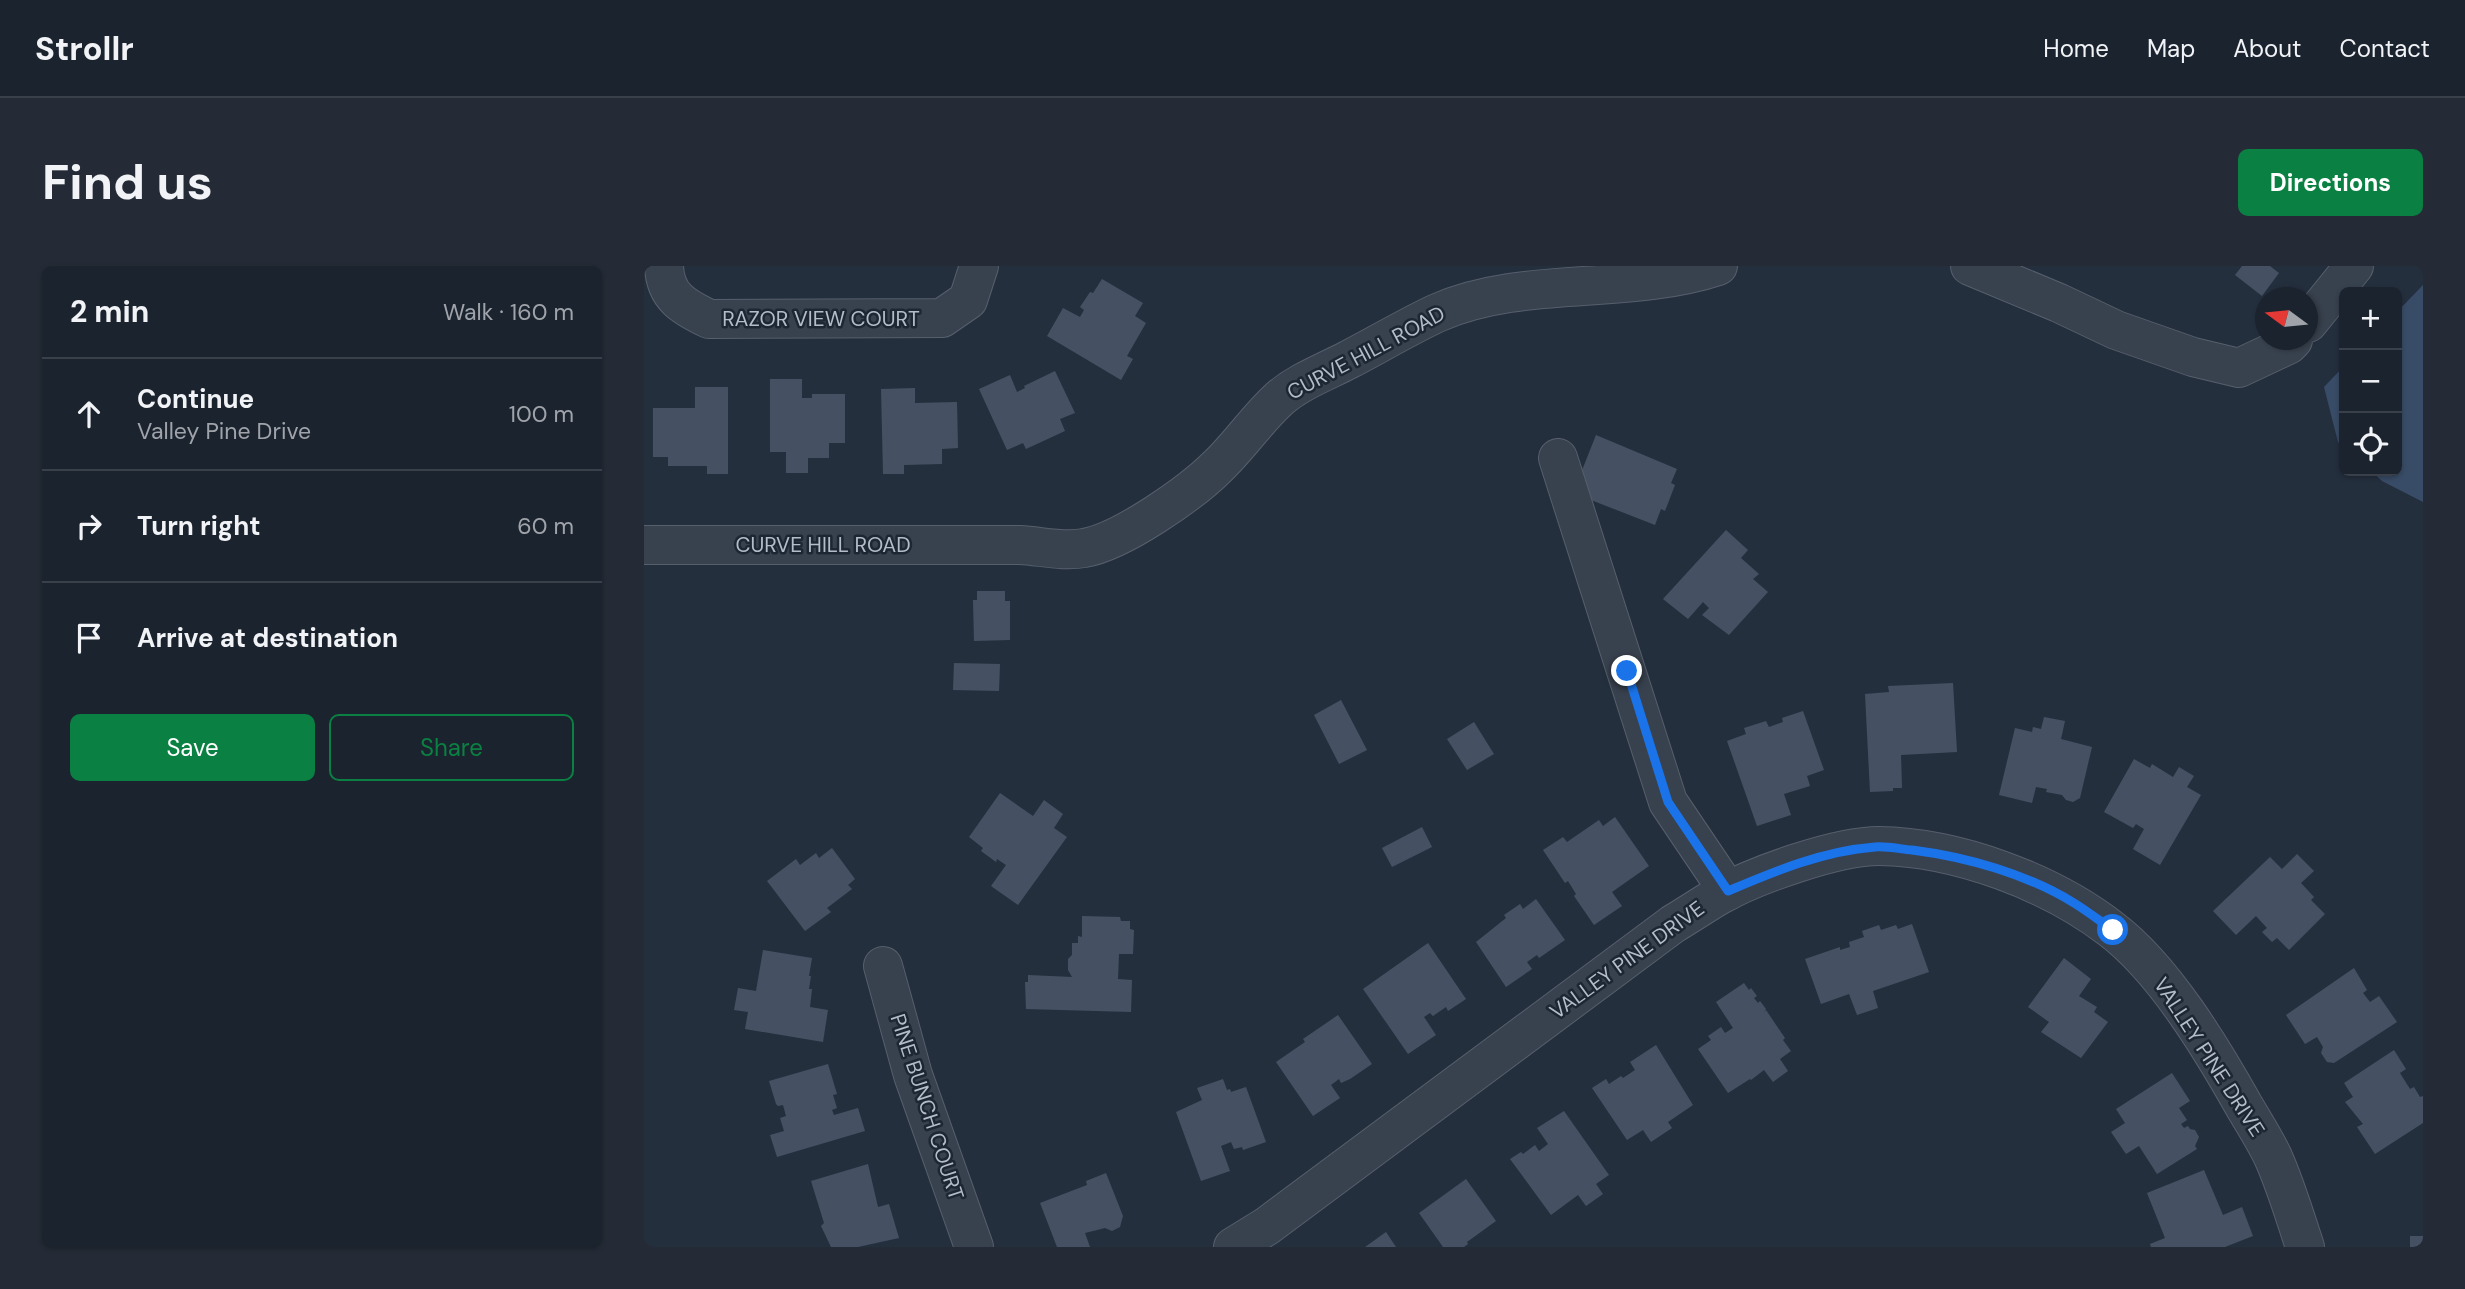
<!DOCTYPE html>
<html lang="en">
<head>
<meta charset="utf-8">
<style>
  :root { --surface:#1b232e; --page:#242b36; --text:#f1f3f6; --muted:#a0a4aa; --line:#39404a; --accent:#0b8043 }
  body { margin:0; font-family:"DM Sans",sans-serif; background:var(--page); color:var(--text) }
  .controls { position:absolute; right:21px; top:21px; display:grid; overflow:hidden; border-radius:10px; box-shadow:0 2px 5px #0004 }
  .controls button { width:63px; height:63px; display:grid; place-items:center; padding:0; border:0; border-bottom:2px solid var(--line); background:var(--surface); color:var(--text); font:35px sans-serif }
  .compass { position:absolute; left:1611px; top:21px; width:63px; height:63px; border-radius:50%; background:var(--surface); box-shadow:0 2px 5px #0004; rotate:285deg }
  .stop { position:absolute; width:21px; height:21px; margin:-16px; border:5px solid #1a73e8; border-radius:50%; background:#fff }
  .stop.end { background:#1a73e8; border-color:#fff; box-shadow:0 2px 7px #0008 }
  .list { margin:0; padding:0; list-style:none }
  h2 { display:flex; justify-content:space-between; align-items:center; height:91px; margin:0; padding:0 28px; font-size:30px }
  h2 small { font-size:23px; font-weight:400; color:var(--muted) }
  .list li { display:grid; grid-template-columns:46px 1fr auto; gap:21px; align-items:center; box-sizing:border-box; height:112px; padding:0 28px; border-top:2px solid var(--line) }
  .list b { display:block; font-size:26px; white-space:nowrap }
  .list p { margin:0; font-size:23px; white-space:nowrap; color:var(--muted) }
  .list em { font-size:23px; font-style:normal; color:var(--muted) }
  .actions { display:flex; gap:14px; padding:21px 28px }
  .actions a { flex:1; padding:16px 0; border:2px solid var(--accent); border-radius:10px; text-align:center; font-size:24px; color:var(--accent) }
  .actions .main { background:var(--accent); color:#fff }
  .icon { flex:none; width:38px; height:38px; fill:none; stroke:currentColor; stroke-width:2; stroke-linecap:round; stroke-linejoin:round }
  .map { position:relative; flex:none; width:1779px; height:981px; overflow:hidden; border-radius:10px }
  header { display:flex; align-items:center; gap:42px; box-sizing:border-box; height:98px; padding:0 35px; background:var(--surface); border-bottom:2px solid var(--line) }
  header strong { font-size:33px }
  nav { display:flex; gap:38px; margin-inline-start:auto; font-size:24px }
  .intro { display:flex; align-items:center; justify-content:space-between; box-sizing:border-box; height:168px; padding:0 42px }
  h1 { margin:0; font-size:49px }
  .button { padding:18px 32px; border-radius:10px; background:var(--accent); color:#fff; font-size:24px; font-weight:700 }
  main { display:flex; gap:42px; padding:0 42px }
  aside { flex:1; background:var(--surface); border-radius:10px; box-shadow:0 2px 5px #0004 }
  .map>svg:first-child { display:block }
  .water { fill:#394c67 }
  .building { fill:#455162 }
  .lines { fill:none; stroke-linecap:round; stroke-linejoin:round }
  .minor-casing { stroke:#565f6c; stroke-width:40 }
  .minor { stroke:#38414e; stroke-width:38 }
  .route { stroke:#1a73e8; stroke-width:9 }
  .labels { text-anchor:middle; dominant-baseline:central; stroke-width:5; stroke-linejoin:round; paint-order:stroke }
  .street-label { font-size:21px; fill:#b4bcc9; stroke:#1d2633 }
</style>
</head>
<body>
<header>
<strong>Strollr</strong>
<nav><a>Home</a><a>Map</a><a>About</a><a>Contact</a></nav>
</header>
<div class="intro"><h1>Find us</h1><a class="button">Directions</a></div>
<main>
<aside>
<h2>2 min<small>Walk · 160 m</small></h2>
<ul class="list">
<li><svg class="icon" aria-label="ahead" viewBox="0 0 24 24"><path d="M12 20V5M6 11l6-6 6 6"/></svg><div><b>Continue</b><p>Valley Pine Drive</p></div><em>100 m</em></li>
<li><svg class="icon" aria-label="right" viewBox="0 0 24 24"><path d="M7 20v-9h11M14 6l5 5-5 5"/></svg><div><b>Turn right</b></div><em>60 m</em></li>
<li><svg class="icon" aria-label="arrive" viewBox="0 0 24 24"><path d="M6 21V4h12l-3 4 3 4H6"/></svg><div><b>Arrive at destination</b></div></li>
</ul>
<div class="actions"><a class="main">Save</a><a>Share</a></div>
</aside>
<div class="map">
<svg width="1779" height="981" viewBox="0 0 1779 981">
  <rect width="100%" height="100%" fill="#242f3e"/>
  <g class="water">
    <polygon points="1779,19 1779,236 1738,215 1727,205 1753,205 1753,46"/>
    <polygon points="1700,100 1700,181 1694,176 1680,121"/>
  </g>
  <g class="building">
    <polygon points="1598,0 1626,0 1635,7 1618,30 1591,9"/>
    <polygon points="458,13 499,37 491,50 502,57 483,90 489,93 477,114 403,70 419,42 436,51 440,44 436,41 446,26 449,27"/>
    <polygon points="411,105 431,147 416,153 421,165 382,183 379,177 363,184 335,123 366,109 373,126 381,122 380,120"/>
    <polygon points="126,113 158,113 158,132 168,132 168,128 201,128 201,177 185,177 185,192 164,192 164,207 142,207 142,186 126,186"/>
    <polygon points="51,121 84,121 84,208 63,208 63,200 24,200 24,191 9,191 9,142 51,142"/>
    <polygon points="271,122 271,137 313,136 314,182 298,183 298,198 260,199 260,208 239,208 237,123"/>
    <polygon points="952,169 1033,203 1027,217 1031,219 1021,245 1017,243 1011,259 929,227"/>
    <polygon points="1082,264 1104,284 1097,292 1115,308 1109,313 1124,326 1085,369 1058,349 1065,342 1059,336 1044,353 1019,333"/>
    <polygon points="333,325 361,325 361,335 366,335 366,374 330,375 329,334 333,334"/>
    <polygon points="310,397 356,398 355,425 309,424"/>
    <polygon points="1309,417 1313,486 1257,489 1258,522 1249,522 1249,525 1226,526 1221,428 1245,426 1244,420"/>
    <polygon points="697,434 723,484 695,498 670,449"/>
    <polygon points="1159,445 1180,504 1163,510 1166,520 1140,528 1147,549 1113,560 1083,475 1102,468 1100,462 1122,455 1125,461 1139,456 1138,452"/>
    <polygon points="1400,451 1421,455 1417,473 1448,481 1436,532 1429,536 1422,534 1418,529 1402,526 1403,523 1392,521 1388,537 1355,529 1371,462 1388,466 1389,461 1397,463"/>
    <polygon points="830,456 850,488 823,504 803,473"/>
    <polygon points="1490,493 1506,502 1508,498 1529,511 1535,501 1550,510 1543,521 1557,529 1516,599 1489,583 1500,563 1492,558 1489,562 1460,546"/>
    <polygon points="356,527 389,550 400,534 419,548 410,562 423,571 374,639 347,620 362,599 353,593 352,596 337,585 339,582 325,571"/>
    <polygon points="971,551 1005,600 968,626 978,640 950,659 930,630 932,628 924,615 921,617 899,584 919,571 923,576 955,554 959,560"/>
    <polygon points="778,561 788,581 748,601 738,582"/>
    <polygon points="188,582 211,613 204,619 208,623 183,642 187,646 161,665 123,615 152,593 156,599 172,587 175,592"/>
    <polygon points="1653,588 1670,605 1657,617 1670,631 1667,634 1681,648 1645,684 1633,672 1628,676 1618,666 1623,662 1612,650 1592,669 1569,645 1626,591 1638,603"/>
    <polygon points="892,633 921,674 895,692 893,689 883,696 888,703 862,721 832,676 862,652 860,649 876,638 879,643"/>
    <polygon points="438,650 476,651 477,655 486,655 486,663 490,664 489,688 475,688 474,713 488,714 487,746 382,743 381,716 384,716 384,709 428,711 424,704 424,693 428,689 428,677 434,677 434,670 438,671"/>
    <polygon points="1268,658 1285,706 1229,725 1234,742 1213,749 1205,728 1177,738 1161,693 1196,681 1196,684 1206,681 1205,676 1220,671 1218,665 1235,659 1237,664 1252,659 1254,663"/>
    <polygon points="784,677 822,733 804,745 802,741 789,750 786,747 780,751 792,769 764,788 719,723"/>
    <polygon points="119,684 168,692 165,710 167,710 165,723 168,723 166,741 184,744 179,776 101,763 104,746 90,744 94,722 112,725"/>
    <polygon points="1420,692 1447,713 1435,730 1453,741 1450,746 1464,756 1437,792 1397,766 1405,756 1384,741"/>
    <polygon points="1710,702 1723,724 1719,727 1726,736 1735,730 1753,756 1690,797 1683,796 1677,787 1679,781 1673,771 1661,778 1642,749"/>
    <polygon points="1100,717 1105,724 1107,722 1113,730 1110,732 1114,737 1116,735 1122,743 1120,746 1122,744 1141,772 1139,774 1147,785 1136,793 1144,805 1129,816 1120,804 1107,814 1106,813 1084,827 1054,783 1067,774 1064,770 1077,761 1081,767 1089,762 1072,736"/>
    <polygon points="694,749 728,798 706,813 697,817 695,813 687,819 696,832 669,850 632,796 661,776 659,773"/>
    <polygon points="1012,779 1049,839 1024,856 1028,862 1007,876 999,864 983,874 948,822 962,813 965,818 977,810 979,812 991,804 986,796"/>
    <polygon points="1750,784 1762,803 1756,807 1766,823 1770,821 1776,831 1779,830 1779,857 1731,888 1713,861 1719,858 1701,836 1709,831 1700,817"/>
    <polygon points="184,798 193,828 189,829 193,842 188,844 190,849 214,842 221,865 133,891 126,869 140,865 136,852 142,850 139,839 134,840 132,838 125,815"/>
    <polygon points="1528,807 1546,835 1535,842 1543,854 1537,858 1540,862 1544,860 1546,863 1551,864 1555,871 1551,880 1553,883 1513,908 1495,880 1482,888 1467,866 1481,857 1472,843"/>
    <polygon points="579,813 583,824 586,823 587,826 602,821 622,876 599,884 598,881 590,883 587,876 577,880 586,905 557,915 532,846 558,834 553,822"/>
    <polygon points="920,845 965,909 952,918 959,928 942,940 934,929 907,949 866,893 877,886 879,888 891,879 895,885 904,878 893,862"/>
    <polygon points="224,898 234,941 245,938 255,972 214,981 187,981 177,960 180,957 167,915"/>
    <polygon points="1560,904 1579,949 1598,941 1609,970 1581,981 1507,981 1506,978 1521,972 1503,927"/>
    <polygon points="462,907 479,950 476,961 468,965 461,962 441,967 446,981 413,981 396,937 443,919 442,915"/>
    <polygon points="822,913 852,955 823,976 824,978 820,981 799,981 775,947"/>
    <polygon points="742,966 752,981 721,981"/>
    <rect x="1766" y="970" width="13" height="11"/>
  </g>
  <g class="lines">
    <defs>
      <g id="minor">
        <path d="M20,0C21,31 40,41 65,53L298,52L324,34L335,0"/>
        <polyline points="1326,0 1415,37 1472,64 1549,91 1595,102 1644,79 1649,74"/>
        <polyline points="1664,57 1710,0"/>
        <polyline points="914,192 1024,536 1084,625"/>
        <path d="M0,279H376C396,280 420,286 440,282C477,276 547,227 574,200C596,179 613,153 635,133C654,116 681,106 704,94C733,79 763,61 793,47C878,9 984,30 1074,0"/>
        <polyline points="239,700 269,809 330,981"/>
        <path d="M589,981L623,960L1029,658C1044,649 1059,639 1074,630C1111,609 1193,580 1235,580C1313,581 1406,616 1467,663C1520,703 1568,783 1600,840C1610,857 1621,874 1629,891C1642,920 1651,951 1661,981"/>
      </g>
    </defs>
    <use href="#minor" class="minor-casing"/>
    <use href="#minor" class="minor"/>
  </g>
  <g class="lines">
    <path class="route" d="M983,405L1024,536L1084,625C1131,605 1179,585 1231,581C1243,580 1256,583 1268,584C1323,591 1383,608 1430,637C1443,645 1456,655 1469,664"/>
  </g>
  <g class="labels">
    <g class="street-label">
      <text x="177" y="53">RAZOR VIEW COURT</text>
      <text transform="translate(722 87) rotate(-28)">CURVE HILL ROAD</text>
      <text x="179" y="279">CURVE HILL ROAD</text>
      <text transform="translate(983 694) rotate(-36)">VALLEY PINE DRIVE</text>
      <text transform="translate(1565 791) rotate(57)">VALLEY PINE DRIVE</text>
      <text transform="translate(283 841) rotate(72)">PINE BUNCH COURT</text>
    </g>
  </g>
</svg>
<div class="controls">
<button>+</button>
<button>−</button>
<button><svg class="icon" aria-label="locate" viewBox="0 0 24 24"><circle cx="12" cy="12" r="6"/><path d="M12 2v4M12 18v4M2 12h4M18 12h4"/></svg></button>
</div>
<svg class="compass" viewBox="-18 -18 36 36"><path d="M0-13l5 13h-10z" fill="#e53935"/><path d="M0 13l5-13h-10z" fill="#a0a4aa"/></svg>
<div class="stop" style="left:1469px;top:664px"></div>
<div class="stop end" style="left:983px;top:405px"></div>
</div>
</main>
</body>
</html>
